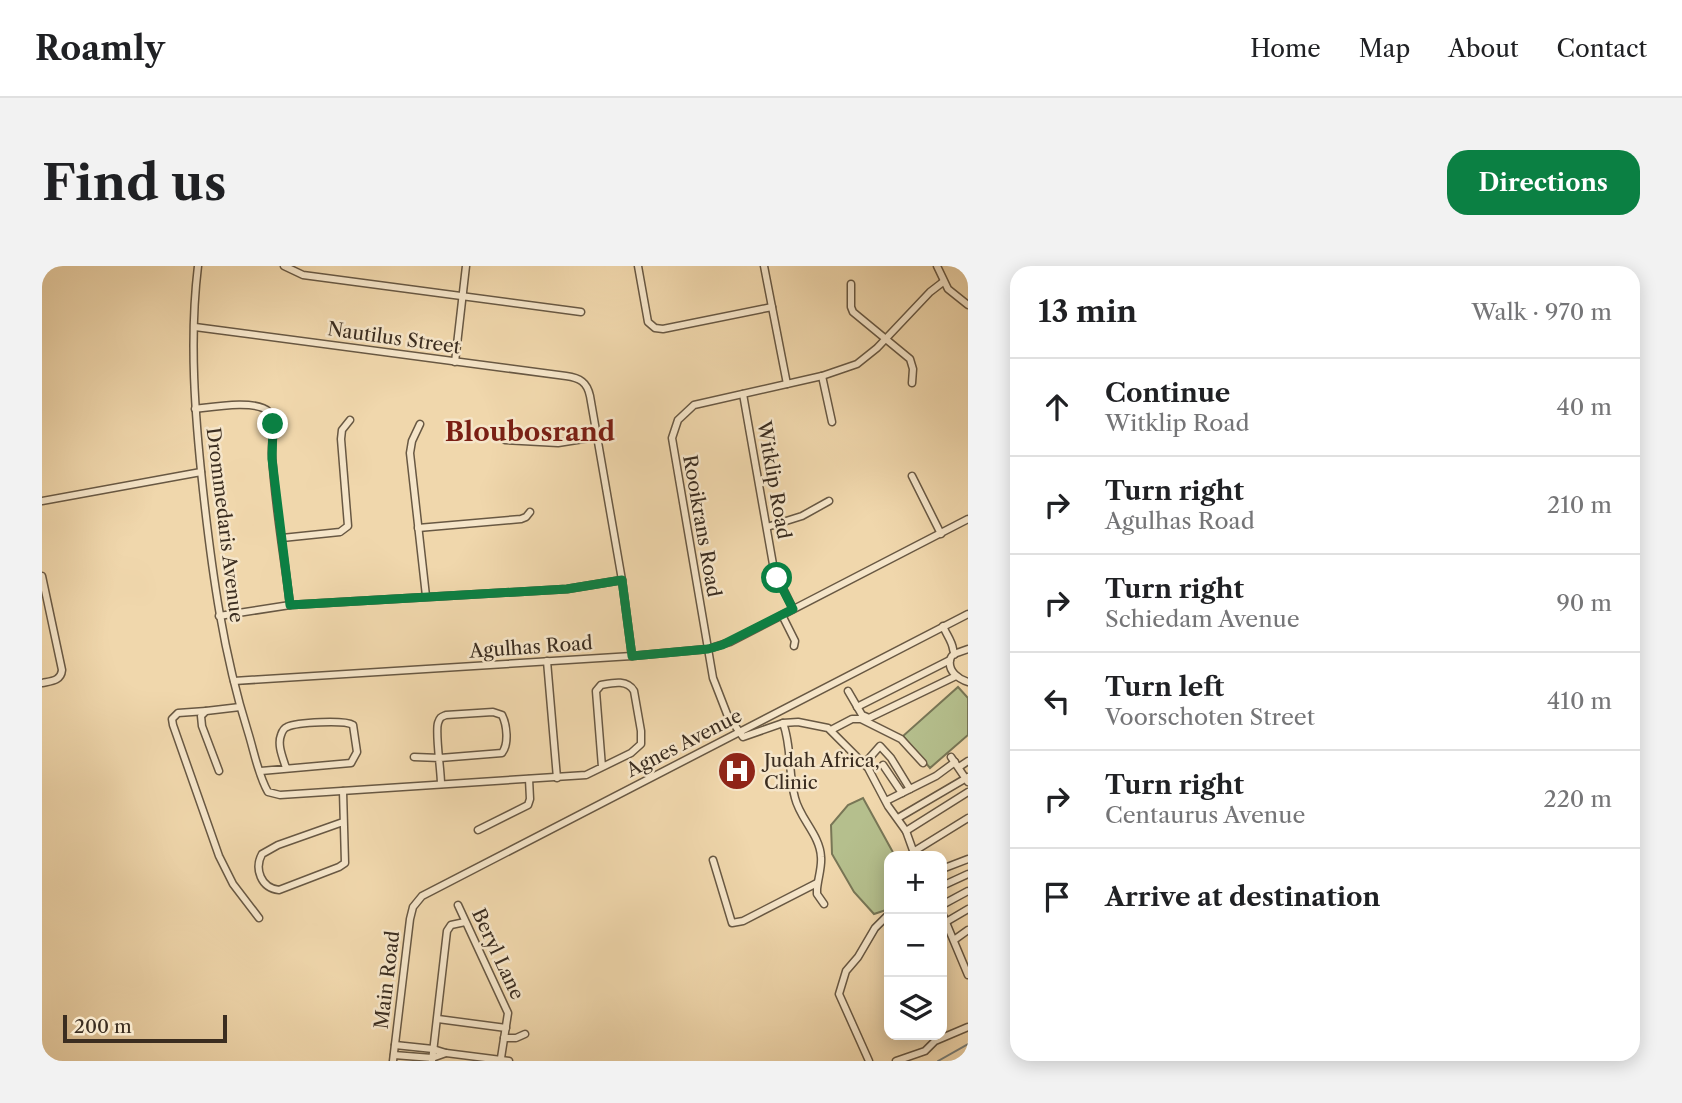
<!DOCTYPE html>
<html lang="en">
<head>
<meta charset="utf-8">
<style>
  :root { --surface:#fff; --page:#f2f2f2; --text:#202124; --muted:#757577; --line:#e0e0e0; --accent:#0b8043 }
  body { margin:0; font-family:"Libre Caslon Text",serif; background:var(--page); color:var(--text) }
  .controls { position:absolute; right:21px; bottom:21px; display:grid; overflow:hidden; border-radius:14px; box-shadow:0 4px 18px #0003 }
  .controls button { width:63px; height:63px; display:grid; place-items:center; padding:0; border:0; border-bottom:2px solid var(--line); background:var(--surface); color:var(--text); font:35px sans-serif }
  .scale { position:absolute; left:21px; bottom:18px; width:164px; box-sizing:border-box; padding-left:7px; border:4px solid #3b2d20; border-top:0; font-size:19px; line-height:24px; white-space:nowrap; color:#3b2d20; -webkit-text-stroke:5px #f5e5c9; paint-order:stroke }
  .stop { position:absolute; width:21px; height:21px; margin:-16px; border:5px solid #0b8043; border-radius:50%; background:#fff }
  .stop.end { background:#0b8043; border-color:#fff; box-shadow:0 2px 7px #0008 }
  .list { margin:0; padding:0; list-style:none }
  h2 { display:flex; justify-content:space-between; align-items:center; height:91px; margin:0; padding:0 28px; font-size:30px }
  h2 small { font-size:23px; font-weight:400; color:var(--muted) }
  .list li { display:grid; grid-template-columns:46px 1fr auto; gap:21px; align-items:center; box-sizing:border-box; height:98px; padding:0 28px; border-top:2px solid var(--line) }
  .list b { display:block; font-size:26px; white-space:nowrap }
  .list p { margin:0; font-size:23px; white-space:nowrap; color:var(--muted) }
  .list em { font-size:23px; font-style:normal; color:var(--muted) }
  .icon { flex:none; width:38px; height:38px; fill:none; stroke:currentColor; stroke-width:2; stroke-linecap:round; stroke-linejoin:round }
  .map { position:relative; flex:none; width:926px; height:795px; overflow:hidden; border-radius:21px }
  header { display:flex; align-items:center; gap:42px; box-sizing:border-box; height:98px; padding:0 35px; background:var(--surface); border-bottom:2px solid var(--line) }
  header strong { font-size:33px }
  nav { display:flex; gap:38px; margin-inline-start:auto; font-size:24px }
  .intro { display:flex; align-items:center; justify-content:space-between; box-sizing:border-box; height:168px; padding:0 42px }
  h1 { margin:0; font-size:49px }
  .button { padding:18px 32px; border-radius:21px; background:var(--accent); color:#fff; font-size:24px; font-weight:700 }
  main { display:flex; gap:42px; padding:0 42px }
  aside { flex:1; background:var(--surface); border-radius:21px; box-shadow:0 4px 18px #0003 }
  .map>svg:first-child { display:block }
  .green { fill:#b5bf8d; stroke:#787656; stroke-width:2 }
  .lines { fill:none; stroke-linecap:round; stroke-linejoin:round }
  .stream { stroke:#787f7a; stroke-width:2 }
  .street-casing { stroke:#685843; stroke-width:9 }
  .street { stroke:#f5e5c9; stroke-width:6 }
  .route { stroke:#0b8043; stroke-width:9 }
  .labels { text-anchor:middle; dominant-baseline:central; stroke-width:5; stroke-linejoin:round; paint-order:stroke }
  .street-label { font-size:19px; fill:#3b2d20; stroke:#f5e5c9 }
  .poi-label { font-size:19px; fill:#3b2d20; stroke:#f5e5c9; text-anchor:start }
  .district-label { font-size:26px; font-weight:bold; fill:#7a1f14; stroke:#f5e5c9 }
</style>
</head>
<body>
<header>
<strong>Roamly</strong>
<nav><a>Home</a><a>Map</a><a>About</a><a>Contact</a></nav>
</header>
<div class="intro"><h1>Find us</h1><a class="button">Directions</a></div>
<main>
<div class="map">
<svg width="926" height="795" viewBox="0 0 926 795">
  <rect width="100%" height="100%" fill="#f0d7ac"/>
  <filter id="stains"><feTurbulence type="fractalNoise" baseFrequency=".00286" numOctaves="4"/><feColorMatrix values="0 0 0 0 .2 0 0 0 0 .09 0 0 0 0 .02 0 0 0 .5 -.17"/></filter>
  <radialGradient id="worn" r=".72"><stop offset=".6" stop-color="#630" stop-opacity="0"/><stop offset="1" stop-color="#630" stop-opacity=".3"/></radialGradient>
  <g class="green">
    <polygon points="916,421 926,432 926,469 888,502 861,470"/>
    <polygon points="821,532 853,590 847,590 847,643 832,648 812,626 790,588 789,559 806,539"/>
  </g>
  <g class="lines">
    <polyline class="stream" points="896,795 926,778"/>
    <defs>
      <g id="street">
        <path d="M156,0C147,74 153,150 161,224C170,306 181,387 206,466C212,485 216,509 226,526L238,529L544,509L589,487L599,478V465L592,425C585,413 570,417 559,419L554,425L560,501"/>
        <polyline points="242,0 261,9 539,46"/>
        <polyline points="596,0 606,56 613,62 621,63 730,41"/>
        <polyline points="722,0 745,118"/>
        <polyline points="895,0 906,23 926,39"/>
        <polyline points="809,18 809,41 811,46 868,93 871,103 870,117"/>
        <path d="M153,61L524,110C538,112 545,116 548,130L580,314L590,390"/>
        <polyline points="413,96 424,0"/>
        <polyline points="780,110 790,156"/>
        <polyline points="701,128 732,304 751,343"/>
        <path d="M153,143C170,141 215,133 227,146C235,156 229,177 230,189C233,239 242,289 248,339"/>
        <polyline points="378,158 370,175 368,187 384,330"/>
        <polyline points="463,174 516,177 554,171"/>
        <polyline points="870,210 899,268"/>
        <polyline points="0,235 159,206"/>
        <polyline points="725,261 760,250 787,235"/>
        <polyline points="376,262 479,253 484,251 488,246"/>
        <polyline points="240,272 298,266 306,260 299,173 300,164 308,154"/>
        <path d="M0,310L20,404C19,415 9,415 0,417"/>
        <polyline points="740,349 753,375 752,380"/>
        <polyline points="177,350 248,339 525,323 580,314"/>
        <path d="M901,360C904,368 910,375 911,383C914,394 911,384 908,394C906,406 917,413 926,416"/>
        <polyline points="912,388 926,383"/>
        <polyline points="505,395 515,512"/>
        <polyline points="192,415 590,390 666,383 688,376 926,253"/>
        <polyline points="806,425 820,449 827,452 914,410"/>
        <polyline points="815,441 908,394"/>
        <polyline points="164,445 136,447 130,453 131,459 177,590 191,618 217,652"/>
        <path d="M741,457C750,481 746,507 753,532C758,553 778,569 779,591C780,601 776,612 775,623V628L782,638"/>
        <polyline points="789,464 810,453 819,453 859,473 881,497"/>
        <path d="M372,491L398,492L460,487C467,478 465,459 460,449L451,446L404,449C399,451 398,451 396,457C393,467 399,504 399,518"/>
        <polyline points="909,491 926,516"/>
        <polyline points="823,497 838,480 849,492 868,523"/>
        <polyline points="841,499 860,527"/>
        <polyline points="917,501 926,495"/>
        <polyline points="177,505 160,460 159,450 164,445 198,441"/>
        <path d="M219,505L309,497L315,486L311,459C303,454 255,456 245,461C242,462 240,466 239,469C235,479 241,492 244,502"/>
        <path d="M301,525L303,597L297,601L237,624C219,622 212,603 220,588L236,579L301,556"/>
        <polyline points="844,535 894,510 913,496"/>
        <polyline points="856,552 926,511"/>
        <polyline points="436,564 486,539 488,533 487,513"/>
        <polyline points="864,565 926,526"/>
        <polyline points="871,586 926,552"/>
        <polyline points="873,590 864,565 846,540 826,502 786,462 756,456 741,457 701,471 685,448 671,412 630,172 636,154 652,139 780,110 815,98 835,82 888,26 901,16"/>
        <polyline points="671,594 690,657 701,655 775,617"/>
        <polyline points="900,603 926,593"/>
        <polyline points="900,620 926,608"/>
        <polyline points="416,639 466,747 459,792"/>
        <polyline points="900,639 926,625"/>
        <polyline points="900,647 926,709"/>
        <polyline points="904,656 926,643"/>
        <polyline points="912,674 926,664"/>
        <polyline points="396,753 464,762"/>
        <polyline points="462,772 474,772 483,768"/>
        <polyline points="353,779 391,783 404,787 467,795"/>
        <polyline points="352,789 390,792 404,787"/>
        <polyline points="351,795 368,653 371,641 380,630 926,348"/>
        <polyline points="390,795 405,665 409,659 423,656"/>
        <polyline points="827,795 797,728 804,705 816,691 833,662 847,648"/>
        <polyline points="854,795 883,785 893,775 926,761"/>
      </g>
    </defs>
    <use href="#street" class="street-casing"/>
    <use href="#street" class="street"/>
  </g>
  <g class="lines">
    <polyline class="route" points="231,158 230,193 248,339 525,323 580,314 590,390 666,383 680,379 751,343 735,312"/>
  </g>
  <defs>
    <symbol id="hospital-disc" viewBox="-11 -11 22 22"><circle r="9.5" fill="#8f2418" stroke="#f5e5c9"/><path d="M-5-5h3v3.5h4V-5h3V5h-3V1.5h-4V5h-3Z" fill="#fff"/></symbol>
  </defs>
  <g fill-rule="evenodd">
    <use href="#hospital-disc" x="673" y="483" width="44" height="44"/>
  </g>
  <g class="labels">
    <g class="street-label">
      <text transform="translate(352 72) rotate(8)">Nautilus Street</text>
      <text transform="translate(732 214) rotate(80)">Witklip Road</text>
      <text transform="translate(183 259) rotate(83)">Drommedaris Avenue</text>
      <text transform="translate(660 260) rotate(80)">Rooikrans Road</text>
      <text transform="translate(489 381) rotate(-4)">Agulhas Road</text>
      <text transform="translate(642 477) rotate(-27)">Agnes Avenue</text>
      <text transform="translate(456 688) rotate(65)">Beryl Lane</text>
      <text transform="translate(345 714) rotate(-83)">Main Road</text>
    </g>
    <g class="poi-label">
      <text x="722" y="494">Judah Africa,<tspan x="722" dy="22">Clinic</tspan></text>
    </g>
    <g class="district-label">
      <text x="488" y="166">Bloubosrand</text>
    </g>
  </g>
  <rect width="100%" height="100%" filter="url(#stains)"/>
  <rect width="100%" height="100%" fill="url(#worn)"/>
</svg>
<div class="controls">
<button>+</button>
<button>−</button>
<button><svg class="icon" aria-label="layers" viewBox="0 0 24 24"><path d="M12 4l9 5-9 5-9-5zM3 14l9 5 9-5"/></svg></button>
</div>
<div class="scale">200 m</div>
<div class="stop" style="left:735px;top:312px"></div>
<div class="stop end" style="left:231px;top:158px"></div>
</div>
<aside>
<h2>13 min<small>Walk · 970 m</small></h2>
<ul class="list">
<li><svg class="icon" aria-label="ahead" viewBox="0 0 24 24"><path d="M12 20V5M6 11l6-6 6 6"/></svg><div><b>Continue</b><p>Witklip Road</p></div><em>40 m</em></li>
<li><svg class="icon" aria-label="right" viewBox="0 0 24 24"><path d="M7 20v-9h11M14 6l5 5-5 5"/></svg><div><b>Turn right</b><p>Agulhas Road</p></div><em>210 m</em></li>
<li><svg class="icon" aria-label="right" viewBox="0 0 24 24"><path d="M7 20v-9h11M14 6l5 5-5 5"/></svg><div><b>Turn right</b><p>Schiedam Avenue</p></div><em>90 m</em></li>
<li><svg class="icon" aria-label="left" viewBox="0 0 24 24"><path d="M17 20v-9H6M10 6l-5 5 5 5"/></svg><div><b>Turn left</b><p>Voorschoten Street</p></div><em>410 m</em></li>
<li><svg class="icon" aria-label="right" viewBox="0 0 24 24"><path d="M7 20v-9h11M14 6l5 5-5 5"/></svg><div><b>Turn right</b><p>Centaurus Avenue</p></div><em>220 m</em></li>
<li><svg class="icon" aria-label="arrive" viewBox="0 0 24 24"><path d="M6 21V4h12l-3 4 3 4H6"/></svg><div><b>Arrive at destination</b></div></li>
</ul>
</aside>
</main>
</body>
</html>
